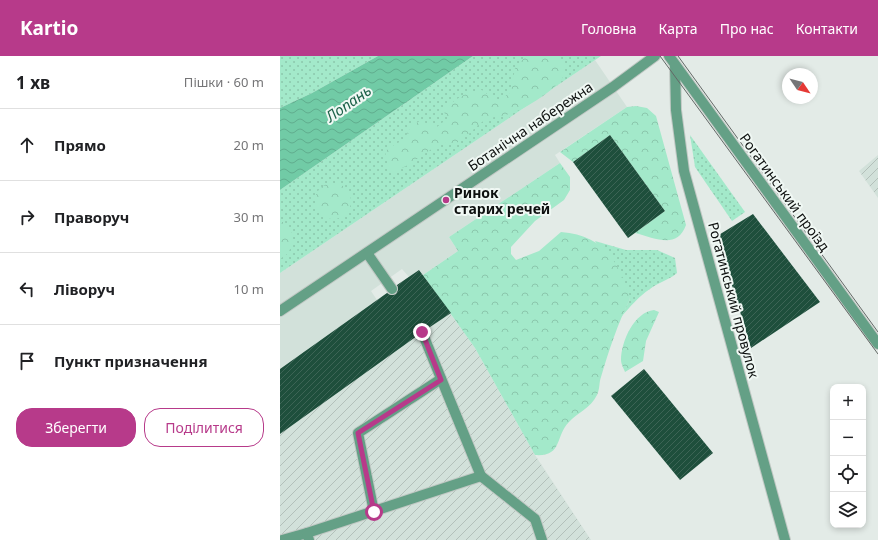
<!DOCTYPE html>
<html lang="uk">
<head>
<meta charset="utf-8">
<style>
  :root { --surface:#fff; --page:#f6f6f6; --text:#202124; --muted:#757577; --line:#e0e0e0; --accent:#b73a8a }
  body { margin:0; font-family:"Noto Sans",sans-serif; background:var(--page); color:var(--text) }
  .controls { position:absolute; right:12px; bottom:12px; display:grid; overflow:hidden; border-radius:8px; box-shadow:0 2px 6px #0003 }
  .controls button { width:36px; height:36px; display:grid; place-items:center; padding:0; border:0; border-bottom:1px solid var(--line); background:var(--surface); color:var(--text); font:20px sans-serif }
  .compass { position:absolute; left:502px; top:12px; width:36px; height:36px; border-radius:50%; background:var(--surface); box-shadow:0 2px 6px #0003; rotate:125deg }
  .stop { position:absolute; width:12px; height:12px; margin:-9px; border:3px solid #b73a8a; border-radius:50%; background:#fff }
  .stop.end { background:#b73a8a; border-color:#fff; box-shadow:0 1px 4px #0008 }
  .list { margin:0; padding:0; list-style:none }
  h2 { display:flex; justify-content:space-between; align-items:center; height:52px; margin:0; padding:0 16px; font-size:17px }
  h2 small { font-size:13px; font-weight:400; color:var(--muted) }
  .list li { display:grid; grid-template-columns:26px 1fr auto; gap:12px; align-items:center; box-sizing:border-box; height:72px; padding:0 16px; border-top:1px solid var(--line) }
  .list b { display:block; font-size:15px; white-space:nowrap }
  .list em { font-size:13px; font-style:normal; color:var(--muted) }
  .actions { display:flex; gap:8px; padding:12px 16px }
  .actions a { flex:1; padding:9px 0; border:1px solid var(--accent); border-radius:16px; text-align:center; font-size:14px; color:var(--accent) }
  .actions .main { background:var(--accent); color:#fff }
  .icon { flex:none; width:22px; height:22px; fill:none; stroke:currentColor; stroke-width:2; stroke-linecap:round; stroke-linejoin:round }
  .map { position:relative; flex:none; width:598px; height:484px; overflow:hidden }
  header { display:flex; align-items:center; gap:24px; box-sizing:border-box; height:56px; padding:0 20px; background:var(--accent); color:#fff }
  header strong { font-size:19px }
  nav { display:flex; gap:22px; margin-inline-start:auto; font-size:14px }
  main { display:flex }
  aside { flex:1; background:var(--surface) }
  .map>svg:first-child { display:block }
  .built { fill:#d2e1da }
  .industrial { fill:url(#industrial-furrows) }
  .grass { fill:url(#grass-dots) }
  .forest { fill:url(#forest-crowns) }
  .water { fill:url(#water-waves) }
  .building { fill:url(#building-hatch) }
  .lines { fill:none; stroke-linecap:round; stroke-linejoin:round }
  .service-casing { stroke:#c1c8c4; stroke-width:12 }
  .minor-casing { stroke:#c1c8c4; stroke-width:12 }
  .tertiary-casing { stroke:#c1c8c4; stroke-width:12 }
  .service { stroke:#64a086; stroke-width:10 }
  .minor { stroke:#64a086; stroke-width:10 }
  .tertiary { stroke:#64a086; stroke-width:10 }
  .tram { stroke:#636866; stroke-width:1 }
  .route { stroke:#b73a8a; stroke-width:5 }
  .poi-dot { fill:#b73a8a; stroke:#f0f8f4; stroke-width:1.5 }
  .labels { text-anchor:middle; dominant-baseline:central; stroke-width:4; stroke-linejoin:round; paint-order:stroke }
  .street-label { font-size:14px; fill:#0d100f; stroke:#f0f8f4 }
  .poi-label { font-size:14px; font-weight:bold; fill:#0d100f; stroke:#f0f8f4; text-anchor:start }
  .water-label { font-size:15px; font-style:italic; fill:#1c6249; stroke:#f0f8f4 }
</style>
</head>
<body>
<header>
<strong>Kartio</strong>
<nav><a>Головна</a><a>Карта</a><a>Про нас</a><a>Контакти</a></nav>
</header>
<main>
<aside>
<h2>1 хв<small>Пішки · 60 m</small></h2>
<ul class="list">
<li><svg class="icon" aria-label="ahead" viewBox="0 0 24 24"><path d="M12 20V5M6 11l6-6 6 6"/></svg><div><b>Прямо</b></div><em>20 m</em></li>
<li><svg class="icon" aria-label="right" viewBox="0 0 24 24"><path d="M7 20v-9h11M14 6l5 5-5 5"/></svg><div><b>Праворуч</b></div><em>30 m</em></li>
<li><svg class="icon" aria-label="left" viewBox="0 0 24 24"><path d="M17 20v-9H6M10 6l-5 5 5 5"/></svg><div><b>Ліворуч</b></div><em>10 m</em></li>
<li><svg class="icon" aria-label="arrive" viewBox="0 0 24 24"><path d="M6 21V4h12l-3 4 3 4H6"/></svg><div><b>Пункт призначення</b></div></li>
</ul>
<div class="actions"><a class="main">Зберегти</a><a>Поділитися</a></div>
</aside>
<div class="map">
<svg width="598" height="484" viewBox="0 0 598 484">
  <defs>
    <pattern id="industrial-furrows" width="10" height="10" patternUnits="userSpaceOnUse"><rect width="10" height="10" fill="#d2e1da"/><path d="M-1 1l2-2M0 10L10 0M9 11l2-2" fill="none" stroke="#b3c0ba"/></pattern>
    <pattern id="grass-dots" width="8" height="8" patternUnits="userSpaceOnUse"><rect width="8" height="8" fill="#a3e9ca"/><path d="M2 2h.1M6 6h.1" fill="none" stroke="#8bc7ac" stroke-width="1.8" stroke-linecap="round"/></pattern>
    <pattern id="forest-crowns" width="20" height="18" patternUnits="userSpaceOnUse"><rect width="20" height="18" fill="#a3e9ca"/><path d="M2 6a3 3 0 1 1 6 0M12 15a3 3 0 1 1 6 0" fill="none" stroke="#8bc7ac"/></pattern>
    <pattern id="water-waves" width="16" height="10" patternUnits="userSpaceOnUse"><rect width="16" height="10" fill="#71cba6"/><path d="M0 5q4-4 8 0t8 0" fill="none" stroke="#61ad8e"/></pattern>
    <pattern id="building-hatch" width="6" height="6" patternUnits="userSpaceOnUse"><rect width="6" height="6" fill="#1e4f3c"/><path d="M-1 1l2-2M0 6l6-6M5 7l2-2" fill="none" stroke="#3c6455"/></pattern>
  </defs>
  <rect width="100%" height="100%" fill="#e3ebe7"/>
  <polygon class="built" points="315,4 347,51 275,99 280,107 169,181 178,195 143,219 139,214 129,221 122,213 91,235 97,244 0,313 0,217"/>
  <g class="industrial">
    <polygon points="598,99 598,142 579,115"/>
    <polygon points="139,214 195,292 255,399 311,484 0,484 0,313"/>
  </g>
  <g class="grass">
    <polygon points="0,0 98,0 32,37 0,52"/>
    <polygon points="193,0 321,0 0,217 0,134"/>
    <polygon points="410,79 465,156 452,165 415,111"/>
    <path d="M315,185L346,194H377L395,202L397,217C389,224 379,226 370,233C359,240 350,251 341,261L350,243Z"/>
  </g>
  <g class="forest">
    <path d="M246,0H276L283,9L285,18C277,33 246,53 229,58C221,61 209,60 202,66C191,74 185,85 171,89L163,86C146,95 131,110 113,116L108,111L105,95L125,82L131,70L140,65L157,71L168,62L163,55C175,43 185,36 202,34L217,46L231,36L235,12Z"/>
    <path d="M356,50L367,52L376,60L406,169C397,194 375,182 355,177L385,155L330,79L293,106L280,96L347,51Z"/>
    <path d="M280,107L290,121V134L284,144L255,165L231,191V198L236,204L259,195L281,176C323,179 339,205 350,243C338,267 329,294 321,321C319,326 320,333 317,339C310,353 298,356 289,366C275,380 283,401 255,399L195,292L143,219L178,195L169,181Z"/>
    <circle cx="53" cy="145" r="18"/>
    <polygon points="0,166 3,166 11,174 14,187 7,198 0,203"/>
    <path d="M374,254L379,256L366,285L363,305L345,316C344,313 341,308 341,304C341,286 354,256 374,254Z"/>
  </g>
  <polygon class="water" points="98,0 193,0 0,134 0,52 32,37"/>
  <g class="building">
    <polygon points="330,79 385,155 348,182 293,106"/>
    <polygon points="473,158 540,246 471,292 437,180"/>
    <polygon points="139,214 171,257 147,273 143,270 139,270 136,275 137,280 0,378 0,313 107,237 112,239 116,238 118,233 117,229"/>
    <polygon points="364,313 433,397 400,424 331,340"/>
  </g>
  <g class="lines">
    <defs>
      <g id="service">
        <polyline points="87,197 112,233"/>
        <polyline points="142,276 201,420 255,463 262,484"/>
        <polyline points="94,456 78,377 161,323"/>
        <polyline points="2,484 27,477"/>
        <polyline points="29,484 27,477 201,420"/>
      </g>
      <g id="minor">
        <polyline points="395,9 396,54 404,115 505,484"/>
        <polyline points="0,255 333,31 375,0"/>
      </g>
      <polyline id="tertiary" points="389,0 598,288"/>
    </defs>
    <use href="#service" class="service-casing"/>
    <use href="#minor" class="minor-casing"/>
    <use href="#tertiary" class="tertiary-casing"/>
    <use href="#service" class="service"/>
    <use href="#minor" class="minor"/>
    <use href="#tertiary" class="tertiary"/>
    <g class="tram">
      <polyline points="380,0 598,298"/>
      <polyline points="398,0 598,276"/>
    </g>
  </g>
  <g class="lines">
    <polyline class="route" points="94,456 78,377 161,324 142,276"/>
  </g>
  <circle class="poi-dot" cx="166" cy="144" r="4"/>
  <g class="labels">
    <g class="street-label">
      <text transform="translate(250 70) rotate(-34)">Ботанічна набережна</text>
      <text transform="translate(505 136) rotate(54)">Рогатинський проїзд</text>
      <text transform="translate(454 244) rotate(75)">Рогатинський провулок</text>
    </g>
    <g class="poi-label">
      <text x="174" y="136">Ринок<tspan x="174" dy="16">старих речей</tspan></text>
    </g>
    <g class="water-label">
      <text transform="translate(68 47) rotate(-35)">Лопань</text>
    </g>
  </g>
</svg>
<div class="controls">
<button>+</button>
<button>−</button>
<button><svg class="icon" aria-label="locate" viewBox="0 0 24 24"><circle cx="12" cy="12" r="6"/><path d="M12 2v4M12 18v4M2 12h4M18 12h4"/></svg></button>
<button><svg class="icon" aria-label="layers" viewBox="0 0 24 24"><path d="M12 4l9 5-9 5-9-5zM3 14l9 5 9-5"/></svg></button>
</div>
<svg class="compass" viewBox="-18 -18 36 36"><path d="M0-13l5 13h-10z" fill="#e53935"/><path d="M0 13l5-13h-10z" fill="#757577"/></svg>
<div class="stop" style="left:94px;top:456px"></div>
<div class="stop end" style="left:142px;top:276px"></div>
</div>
</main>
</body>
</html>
